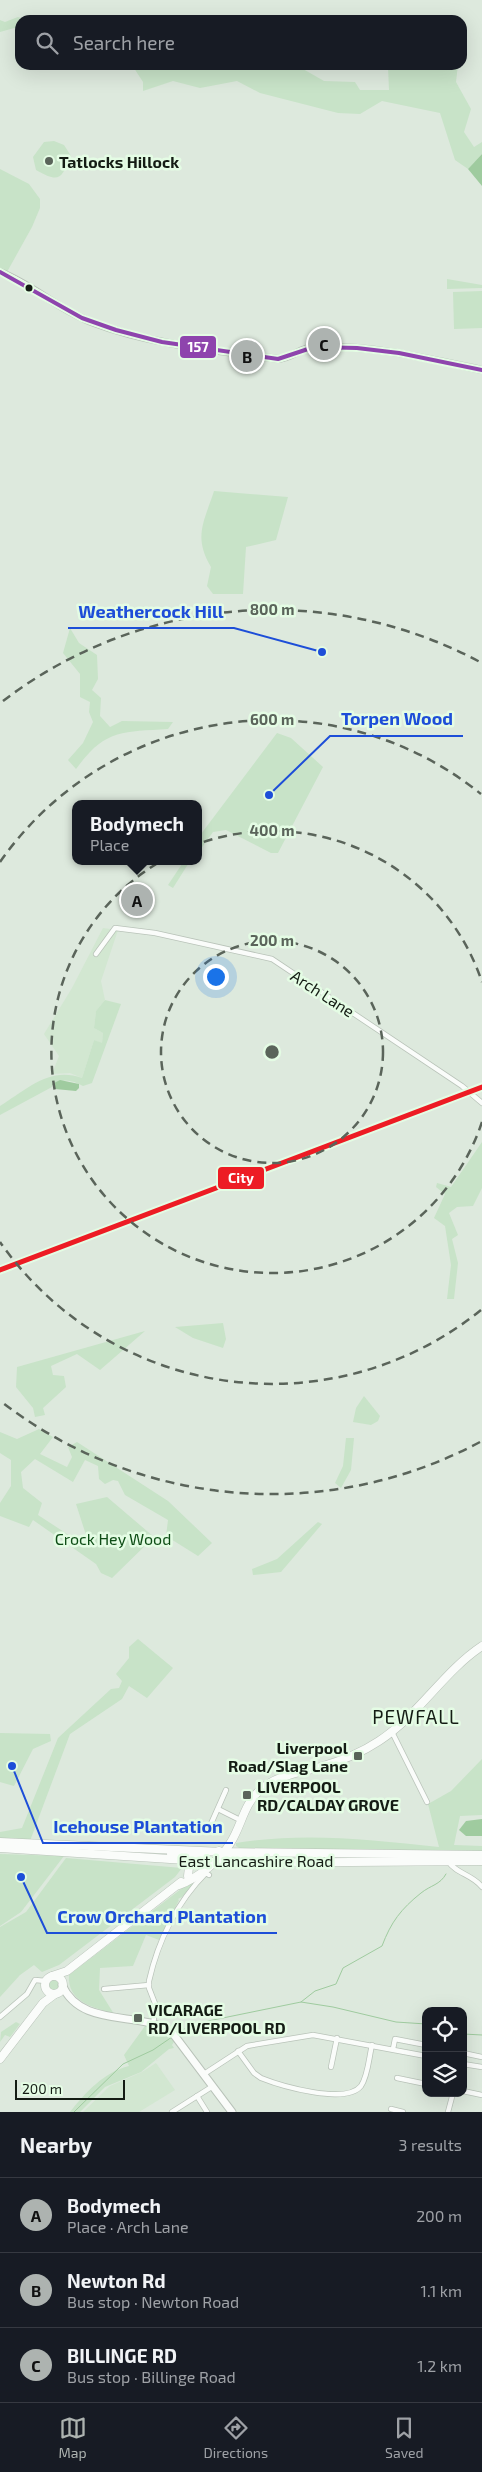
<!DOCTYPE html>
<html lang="en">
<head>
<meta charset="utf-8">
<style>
  :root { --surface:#171b24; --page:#242831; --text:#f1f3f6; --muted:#9ea1a6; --line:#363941; --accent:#adb3b0 }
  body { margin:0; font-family:"Exo 2",sans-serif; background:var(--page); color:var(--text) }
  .controls { position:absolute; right:15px; bottom:15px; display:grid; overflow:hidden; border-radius:10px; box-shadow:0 5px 20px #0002 }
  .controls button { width:45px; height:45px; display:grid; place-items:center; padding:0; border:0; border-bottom:1px solid var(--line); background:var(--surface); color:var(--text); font:25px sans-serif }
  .scale { position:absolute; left:15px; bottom:12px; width:110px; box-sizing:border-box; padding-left:5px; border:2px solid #141c14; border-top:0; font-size:14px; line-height:18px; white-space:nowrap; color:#141c14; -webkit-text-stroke:4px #e4fce4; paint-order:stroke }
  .you { position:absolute; left:215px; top:976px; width:18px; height:18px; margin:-12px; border:4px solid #fff; border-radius:50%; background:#1a73e8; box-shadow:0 0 0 8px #1a73e833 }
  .badge { display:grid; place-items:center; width:32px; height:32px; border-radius:50%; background:var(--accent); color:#111; font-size:16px; font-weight:700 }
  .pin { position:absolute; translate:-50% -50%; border:2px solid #fff; box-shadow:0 1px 5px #0006 }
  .popup { position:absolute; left:72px; top:800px; width:130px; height:65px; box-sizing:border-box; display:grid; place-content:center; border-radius:10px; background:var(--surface); filter:drop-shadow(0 1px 4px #0005); font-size:16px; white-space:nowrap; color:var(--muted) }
  .popup b { font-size:19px; color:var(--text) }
  .popup::after { content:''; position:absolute; left:50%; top:100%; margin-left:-10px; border:10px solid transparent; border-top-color:var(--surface) }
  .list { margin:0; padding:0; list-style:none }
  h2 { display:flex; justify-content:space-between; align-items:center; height:65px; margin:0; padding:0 20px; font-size:21px }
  h2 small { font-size:16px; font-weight:400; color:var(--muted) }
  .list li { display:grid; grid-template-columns:32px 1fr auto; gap:15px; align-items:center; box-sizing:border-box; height:75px; padding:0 20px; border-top:1px solid var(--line) }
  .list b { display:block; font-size:19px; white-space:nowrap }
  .list p { margin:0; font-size:16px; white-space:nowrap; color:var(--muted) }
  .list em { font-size:16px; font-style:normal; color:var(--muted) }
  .icon { flex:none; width:28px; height:28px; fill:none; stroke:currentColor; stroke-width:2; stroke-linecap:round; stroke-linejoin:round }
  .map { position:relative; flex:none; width:482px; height:2112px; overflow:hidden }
  .search { position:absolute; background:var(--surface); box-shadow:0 5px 20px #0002; left:15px; right:15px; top:15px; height:55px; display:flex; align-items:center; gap:12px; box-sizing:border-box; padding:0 18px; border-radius:15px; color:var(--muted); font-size:19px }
  .sheet { height:290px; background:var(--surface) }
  nav { display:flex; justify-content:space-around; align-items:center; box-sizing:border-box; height:70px; border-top:1px solid var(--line); background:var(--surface); font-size:14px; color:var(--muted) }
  nav a { display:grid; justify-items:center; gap:2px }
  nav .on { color:var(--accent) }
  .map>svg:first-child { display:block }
  .built { fill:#d2e7d1 }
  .green { fill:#c8e3c8 }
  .water { fill:#9fcb9f }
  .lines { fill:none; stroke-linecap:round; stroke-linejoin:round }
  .stream { stroke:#9fcb9f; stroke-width:1 }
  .street-casing { stroke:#b9c3b9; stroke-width:6 }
  .secondary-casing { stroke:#b9c3b9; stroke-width:8 }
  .primary-casing { stroke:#b9c3b9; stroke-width:9 }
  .highway-casing { stroke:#b9c3b9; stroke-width:9 }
  .street { stroke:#fafcfa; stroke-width:4.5 }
  .secondary { stroke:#fafcfa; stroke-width:6 }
  .primary { stroke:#fafcfa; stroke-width:7 }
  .highway { stroke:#fafcfa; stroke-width:8 }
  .bus-1-casing { stroke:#e4fce4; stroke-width:8 }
  .bus-1 { stroke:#8e44ad; stroke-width:4 }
  .rail-1-casing { stroke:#e4fce4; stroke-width:9 }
  .rail-1 { stroke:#ed1c24; stroke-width:5 }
  .ring { fill:none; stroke:#5a645a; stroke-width:2.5; stroke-dasharray:9 6 }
  .poi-dot { fill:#5a645a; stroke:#e4fce4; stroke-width:2 }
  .bus-dot { fill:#141c14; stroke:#e4fce4; stroke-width:2 }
  .labels { text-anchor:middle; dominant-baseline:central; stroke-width:5; stroke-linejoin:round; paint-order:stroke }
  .poi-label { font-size:16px; font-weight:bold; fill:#141c14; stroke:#e4fce4; text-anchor:start }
  .street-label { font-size:16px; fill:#141c14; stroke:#e4fce4 }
  .park-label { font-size:16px; fill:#0e4d16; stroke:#e4fce4 }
  .quarter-label { font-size:19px; letter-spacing:1px; fill:#141c14; stroke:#e4fce4 }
  .centre { fill:#5a645a; stroke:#e4fce4; stroke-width:2.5 }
  .ring-label { font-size:15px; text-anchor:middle; font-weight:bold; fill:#5a645a; stroke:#e4fce4; stroke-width:5; stroke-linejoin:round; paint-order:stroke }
  .leader { fill:none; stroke:#1d4ed8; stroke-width:2 }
  .callout-dot { fill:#1d4ed8; stroke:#e4fce4; stroke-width:2 }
  .callout-label { font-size:18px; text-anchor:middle; font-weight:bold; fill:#1d4ed8; stroke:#e4fce4; stroke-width:5; stroke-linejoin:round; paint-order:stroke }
  .line-badge { stroke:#e4fce4; stroke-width:2 }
  .badge-label { font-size:14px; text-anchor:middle; font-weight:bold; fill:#fff }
</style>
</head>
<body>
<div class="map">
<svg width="482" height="2112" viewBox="0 0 482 2112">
  <rect width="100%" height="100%" fill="#dde9dd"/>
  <g class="built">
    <polygon points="103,928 118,930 101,981 105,1000 96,1011 94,1028 103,1033 102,1044 94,1040 82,1078 70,1073 52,1074 59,1056 44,1034 72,988"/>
    <polygon points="156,2063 175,2090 139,2112 83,2112 110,2086 142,2072"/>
  </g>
  <g class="green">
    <polygon points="18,17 28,20 20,20 20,30 14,28 0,32 0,20 5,22"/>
    <polygon points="132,65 296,65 324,81 355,82 360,90 389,90 388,67 395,65 458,65 456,82 471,109 464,132 474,147 482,142 482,154 468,169 455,160 440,113 382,101 360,114 338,113 260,93 237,81 200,88 173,81 143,91 143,82"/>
    <path d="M54,141L64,145L71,156C61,180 59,183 36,170L33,157L44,142Z"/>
    <polygon points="0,169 29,184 40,199 40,208 32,227 7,272 0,269"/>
    <polygon points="447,279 482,285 482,288 447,289"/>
    <polygon points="482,291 482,328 454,329 453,292"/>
    <path d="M214,491L288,497L276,540L246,547L243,594H213L207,586L211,567C193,537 204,522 214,491Z"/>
    <path d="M70,628L79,643L97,655L98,679L92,690L101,698L100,716L110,727L122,721L173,722L168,729C122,732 105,729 76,769L68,760L83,743L93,722L89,712L90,702L80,697V674L63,653Z"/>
    <polygon points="277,733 291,738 323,767 278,853 271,853 226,830 213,832 198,853 198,838"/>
    <polygon points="184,861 190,861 173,888 168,885"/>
    <path d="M105,1000L121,1004L92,1083L83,1086C72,1080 64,1078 52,1084V1087L0,1115V1106C27,1089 50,1066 82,1078L94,1040L102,1043L103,1033L94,1028L96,1011Z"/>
    <polygon points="482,1142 482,1188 473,1206 457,1207 449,1213 458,1235 452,1239 458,1263 454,1299 447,1299 451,1265 445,1226 434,1218 445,1194 436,1187 437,1183 451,1187"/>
    <polygon points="223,1323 226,1339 223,1348 193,1338 175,1327"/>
    <polygon points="145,1331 100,1370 77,1354 51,1366 53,1375 64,1376 66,1387 43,1408 45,1415 35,1417 33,1408 16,1387 17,1367"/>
    <polygon points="364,1396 380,1416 378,1421 371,1425 353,1422 356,1408"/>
    <polygon points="39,1429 53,1437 40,1454 67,1467 72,1457 68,1447 77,1442 168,1501 212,1543 198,1556 166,1536 168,1520 125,1495 118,1481 113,1480 105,1484 99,1479 98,1466 85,1460 73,1482 35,1459 21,1472 23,1488 42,1503 38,1515 81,1543 86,1535 76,1504 107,1497 154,1537 112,1578 101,1573 96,1564 33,1520 29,1527 0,1516 0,1503 11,1486 11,1460 0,1453 0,1432 17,1439"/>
    <polygon points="346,1438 354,1438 351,1470 341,1488 335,1483 343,1466"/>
    <polygon points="318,1522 322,1524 281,1572 253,1575 252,1569 277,1559"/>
    <polygon points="138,1639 173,1668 147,1698 129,1686 122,1699 70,1734 30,1841 0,1840 0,1832 22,1828 58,1738 111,1689 119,1688 122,1681 116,1674 129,1658 129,1647"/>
    <polygon points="0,1733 50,1734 51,1741 33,1749 14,1786 0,1782"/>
    <path d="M482,1759V1815L460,1816L454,1845L482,1846V1852L241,1849L236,1846V1843C306,1832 369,1840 439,1847L428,1804L451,1791Z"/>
    <polygon points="0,1854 64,1856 21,1912 0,1926"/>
    <polygon points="66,1858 182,1868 175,1877 59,1965 42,1972 34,1965 20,1975 0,1997 0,1927 26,1912"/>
    <path d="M198,1876L199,1878L182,1897L178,1899L179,1900L159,1940L146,1935L133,1966L100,1968L99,1990L114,2014C93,2007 67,2002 69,1975Z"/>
    <circle cx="53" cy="1985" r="6"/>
    <polygon points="16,2022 20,2024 10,2037 5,2035 0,2042 1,2032"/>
    <path d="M145,2026L172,2036L175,2040L172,2045L174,2048L169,2049L141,2072L105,2087L80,2112H70C85,2093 104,2072 129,2066L124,2055Z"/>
  </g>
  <g class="water">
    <polygon points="482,154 482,186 468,169"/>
    <polygon points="60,1080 79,1084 79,1088 76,1091 55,1089 52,1084"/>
    <polygon points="482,1819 482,1836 466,1836 459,1830 466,1821"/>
  </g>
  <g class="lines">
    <g class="stream">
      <path d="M301,2002L315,1991L336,1984L343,1968L382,1946C391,1922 401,1909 421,1893C431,1885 440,1885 446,1874"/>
      <polyline points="178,2033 188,2027 208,2021 301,2002 333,2007 396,2022 426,2024"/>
      <polyline points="463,2034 482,2035"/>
      <polyline points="74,2112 123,2064 153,2050 172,2037"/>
    </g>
    <defs>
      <g id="street">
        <polyline points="96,954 115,928 155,933 272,959 462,1086 482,1103"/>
        <polyline points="392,1732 427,1802"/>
        <polyline points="218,1809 240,1820"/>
        <polyline points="210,1826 226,1790"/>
        <path d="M448,1861C456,1874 472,1874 482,1887"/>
        <polyline points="104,1989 149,1985"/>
        <polyline points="0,2017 27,1994 35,1980 46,1981"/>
        <path d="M153,2024L156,2006L149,1988V1981C158,1941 177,1902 206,1873L209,1875"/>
        <polyline points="393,2049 395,2039 426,2045"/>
        <path d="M238,2051L254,2073L261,2078C281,2086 346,2105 361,2086C368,2076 369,2057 372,2045"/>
        <polyline points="463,2053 482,2057"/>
        <polyline points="463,2064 482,2067"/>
        <polyline points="331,2067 337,2038"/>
        <polyline points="204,2074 247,2046 313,2035 426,2056"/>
        <polyline points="397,2078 426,2084"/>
        <polyline points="463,2091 482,2095"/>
        <polyline points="197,2096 207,2112"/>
        <polyline points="391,2109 403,2112"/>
        <polyline points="172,2112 213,2086"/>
        <polyline points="448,2112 453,2093"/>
      </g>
      <path id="secondary" d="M0,272C33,285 61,311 94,323C152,345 217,350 278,359C292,358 300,348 314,347C372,345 426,358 482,370"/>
      <path id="primary" d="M62,1985C81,2028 138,2011 171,2031L232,2112"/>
      <g id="highway">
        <polyline points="0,1842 223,1852 482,1855"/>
        <polyline points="0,1848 232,1863 482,1861"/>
        <polyline points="219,1851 220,1855 226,1858 263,1858"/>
        <polyline points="171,1854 201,1856"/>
        <polyline points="185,1861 189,1867 188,1876"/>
        <path d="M179,1885C198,1878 221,1860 231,1842C242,1824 244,1804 260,1790C277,1775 299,1773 320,1767C341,1761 361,1753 379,1741C419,1715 443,1672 482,1646"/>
        <polyline points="52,1976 67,1971 181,1882"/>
        <circle cx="54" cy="1985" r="9"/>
        <polyline points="0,2059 43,2003 55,1994"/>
      </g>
    </defs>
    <use href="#street" class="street-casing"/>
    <use href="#secondary" class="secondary-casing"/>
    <use href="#primary" class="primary-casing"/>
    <use href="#highway" class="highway-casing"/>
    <use href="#street" class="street"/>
    <use href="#secondary" class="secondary"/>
    <use href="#primary" class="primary"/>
    <use href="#highway" class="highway"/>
    <defs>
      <polyline id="bus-1" points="0,272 82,318 116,330 162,342 278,359 314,347 357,348 399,353 482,370"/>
    </defs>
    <use href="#bus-1" class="bus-1-casing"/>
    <use href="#bus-1" class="bus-1"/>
    <defs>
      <polyline id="rail-1" points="0,1270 482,1087"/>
    </defs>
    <use href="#rail-1" class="rail-1-casing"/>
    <use href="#rail-1" class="rail-1"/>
  </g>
  <g class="ring">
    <circle cx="272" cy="1052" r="111"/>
    <path d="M482 1122A221 221 0 1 1 482 982"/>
    <path d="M481 1310A332 332 0 0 1 0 1242M0 862A332 332 0 0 1 481 794"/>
    <path d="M480 1442A442 442 0 0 1 3 1403M3 701A442 442 0 0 1 480 662"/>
  </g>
  <g class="poi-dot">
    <circle cx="49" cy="161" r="5"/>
    <rect x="353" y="1751" width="10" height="10" rx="2.5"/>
    <rect x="242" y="1790" width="10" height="10" rx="2.5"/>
    <rect x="133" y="2013" width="10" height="10" rx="2.5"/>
  </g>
  <circle class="bus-dot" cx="29" cy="288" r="4.5"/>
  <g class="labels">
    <g class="poi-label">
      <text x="59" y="161">Tatlocks Hillock</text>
      <text x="348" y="1747" text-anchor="end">Liverpool<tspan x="348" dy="18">Road/Slag Lane</tspan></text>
      <text x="257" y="1786">LIVERPOOL<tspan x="257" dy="18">RD/CALDAY GROVE</tspan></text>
      <text x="148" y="2009">VICARAGE<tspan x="148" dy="18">RD/LIVERPOOL RD</tspan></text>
    </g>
    <g class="street-label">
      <text transform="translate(323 993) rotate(33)">Arch Lane</text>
      <text x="256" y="1860">East Lancashire Road</text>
    </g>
    <g class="park-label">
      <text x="113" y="1538">Crock Hey Wood</text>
    </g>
    <g class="quarter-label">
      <text x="416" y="1716">PEWFALL</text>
    </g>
  </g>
  <circle cx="272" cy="1052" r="8" class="centre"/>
  <g class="ring-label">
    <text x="272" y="615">800 m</text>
    <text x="272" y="725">600 m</text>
    <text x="272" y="836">400 m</text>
    <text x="272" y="946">200 m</text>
  </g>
  <path class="leader" d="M322 652L234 628H68M269 795L330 736H463M12 1766L43 1843H233M21 1877L47 1933H277"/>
  <g class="callout-dot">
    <circle cx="322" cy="652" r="5"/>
    <circle cx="269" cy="795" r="5"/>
    <circle cx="12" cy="1766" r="5"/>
    <circle cx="21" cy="1877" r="5"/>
  </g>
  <g class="callout-label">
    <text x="151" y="618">Weathercock Hill</text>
    <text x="397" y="725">Torpen Wood</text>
    <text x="138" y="1833">Icehouse Plantation</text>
    <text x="162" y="1923">Crow Orchard Plantation</text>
  </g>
  <g class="line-badge">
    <rect x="179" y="335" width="38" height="24" rx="5" fill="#8e44ad"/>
    <rect x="217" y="1166" width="48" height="24" rx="5" fill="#ed1c24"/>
  </g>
  <g class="badge-label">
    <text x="198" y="352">157</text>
    <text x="241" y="1183">City</text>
  </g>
</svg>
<div class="controls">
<button><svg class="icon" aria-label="locate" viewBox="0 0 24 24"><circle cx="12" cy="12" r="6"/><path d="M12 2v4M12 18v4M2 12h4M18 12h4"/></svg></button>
<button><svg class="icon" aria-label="layers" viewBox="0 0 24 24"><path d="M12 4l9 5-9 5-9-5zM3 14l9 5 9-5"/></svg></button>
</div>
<div class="scale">200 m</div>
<div class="you"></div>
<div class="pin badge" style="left:137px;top:900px">A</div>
<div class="popup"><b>Bodymech</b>Place</div>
<div class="pin badge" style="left:247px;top:356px">B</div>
<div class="pin badge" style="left:324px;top:344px">C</div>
<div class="search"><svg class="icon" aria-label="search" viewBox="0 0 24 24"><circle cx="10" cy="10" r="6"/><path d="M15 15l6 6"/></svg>Search here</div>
</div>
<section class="sheet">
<h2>Nearby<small>3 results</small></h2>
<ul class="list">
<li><span class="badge">A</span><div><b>Bodymech</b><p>Place · Arch Lane</p></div><em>200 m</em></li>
<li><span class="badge">B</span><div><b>Newton Rd</b><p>Bus stop · Newton Road</p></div><em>1.1 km</em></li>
<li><span class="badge">C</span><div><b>BILLINGE RD</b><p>Bus stop · Billinge Road</p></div><em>1.2 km</em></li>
</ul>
</section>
<nav>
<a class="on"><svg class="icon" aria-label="map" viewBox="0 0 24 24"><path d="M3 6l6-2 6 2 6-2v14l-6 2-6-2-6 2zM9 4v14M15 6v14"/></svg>Map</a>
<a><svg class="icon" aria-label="directions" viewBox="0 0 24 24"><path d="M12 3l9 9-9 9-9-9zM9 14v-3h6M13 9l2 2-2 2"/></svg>Directions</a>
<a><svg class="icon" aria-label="saved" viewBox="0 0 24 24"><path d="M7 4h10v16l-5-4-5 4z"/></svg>Saved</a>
</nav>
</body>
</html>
